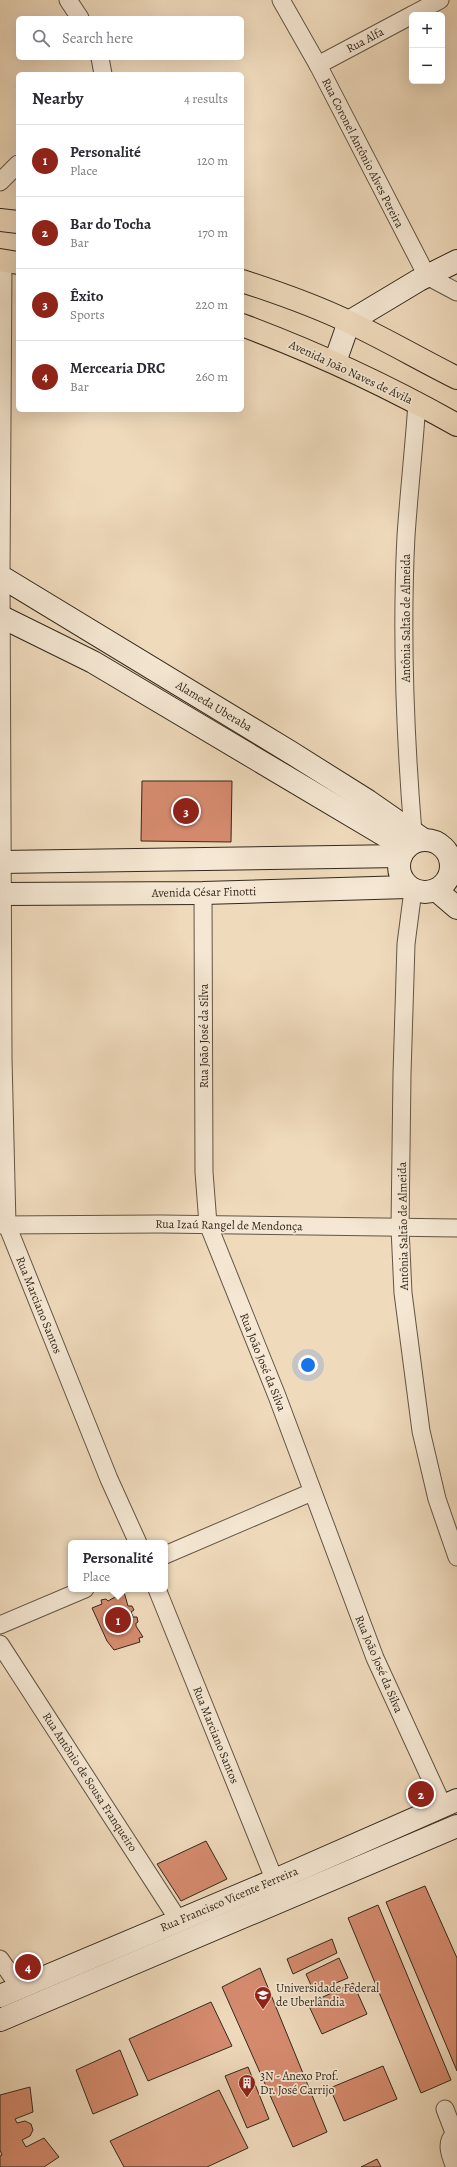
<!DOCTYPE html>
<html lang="en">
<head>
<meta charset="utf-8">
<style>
  :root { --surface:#fff; --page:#f2f2f3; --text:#2b2b33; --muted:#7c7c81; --line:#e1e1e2; --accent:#8f2418 }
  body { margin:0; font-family:Alegreya,serif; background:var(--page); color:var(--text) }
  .controls { position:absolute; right:12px; top:12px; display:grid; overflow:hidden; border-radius:6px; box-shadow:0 4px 16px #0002 }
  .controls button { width:36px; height:36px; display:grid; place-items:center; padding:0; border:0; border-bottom:1px solid var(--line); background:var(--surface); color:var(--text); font:20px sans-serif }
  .you { position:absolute; left:308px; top:1365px; width:14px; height:14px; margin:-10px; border:3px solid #fff; border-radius:50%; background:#1a73e8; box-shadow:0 0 0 6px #1a73e833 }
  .badge { display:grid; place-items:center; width:26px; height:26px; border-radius:50%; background:var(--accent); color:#fff; font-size:13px; font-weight:700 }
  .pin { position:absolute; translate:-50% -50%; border:2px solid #fff; box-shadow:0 1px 4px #0006 }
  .popup { position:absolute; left:68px; top:1540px; width:100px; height:52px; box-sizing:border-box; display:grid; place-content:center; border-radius:6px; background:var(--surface); filter:drop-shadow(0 1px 3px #0005); font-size:13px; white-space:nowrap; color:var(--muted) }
  .popup b { font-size:15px; color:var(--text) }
  .popup::after { content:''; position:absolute; left:50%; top:100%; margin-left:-8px; border:8px solid transparent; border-top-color:var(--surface) }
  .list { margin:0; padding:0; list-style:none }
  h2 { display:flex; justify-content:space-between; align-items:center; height:52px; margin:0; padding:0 16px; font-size:17px }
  h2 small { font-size:13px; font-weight:400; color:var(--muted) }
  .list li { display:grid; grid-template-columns:26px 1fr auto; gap:12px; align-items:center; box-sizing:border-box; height:72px; padding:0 16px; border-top:1px solid var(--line) }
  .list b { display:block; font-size:15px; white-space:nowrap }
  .list p { margin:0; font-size:13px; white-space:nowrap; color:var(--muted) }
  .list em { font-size:13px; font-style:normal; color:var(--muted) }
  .icon { flex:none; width:22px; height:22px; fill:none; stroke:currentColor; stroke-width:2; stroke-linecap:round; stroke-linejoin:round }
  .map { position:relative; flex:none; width:457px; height:2167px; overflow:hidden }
  .search { position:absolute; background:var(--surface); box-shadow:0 4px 16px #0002; left:16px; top:16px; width:228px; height:44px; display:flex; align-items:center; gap:10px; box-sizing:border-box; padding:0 14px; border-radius:6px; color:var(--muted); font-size:15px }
  .panel { position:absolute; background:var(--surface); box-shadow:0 4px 16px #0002; left:16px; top:72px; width:228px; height:340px; border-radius:6px }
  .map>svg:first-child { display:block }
  .building { fill:#d68b6f; stroke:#33291d }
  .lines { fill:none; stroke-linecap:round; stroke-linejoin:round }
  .street-casing { stroke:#625545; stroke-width:19 }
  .secondary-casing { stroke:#33291d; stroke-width:24 }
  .primary-casing { stroke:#33291d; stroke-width:24 }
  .street { stroke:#f5e7d3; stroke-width:17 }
  .secondary { stroke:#f5e7d3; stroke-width:22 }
  .primary { stroke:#efdabc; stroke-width:22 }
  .labels { text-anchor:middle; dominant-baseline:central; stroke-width:3.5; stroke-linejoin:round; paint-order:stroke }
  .street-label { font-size:12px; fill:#33291d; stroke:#f5e7d3 }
  .poi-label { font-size:12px; fill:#33291d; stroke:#f5e7d3; text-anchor:start }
</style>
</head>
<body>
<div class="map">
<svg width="457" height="2167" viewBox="0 0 457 2167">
  <rect width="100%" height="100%" fill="#efdabc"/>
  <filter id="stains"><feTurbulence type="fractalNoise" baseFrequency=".005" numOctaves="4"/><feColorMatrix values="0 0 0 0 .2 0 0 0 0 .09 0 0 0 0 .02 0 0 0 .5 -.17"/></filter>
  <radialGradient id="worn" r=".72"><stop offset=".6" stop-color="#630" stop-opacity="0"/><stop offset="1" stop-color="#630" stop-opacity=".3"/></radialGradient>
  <g class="building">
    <polygon points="142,781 232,781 231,842 141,841"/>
    <polygon points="124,1592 128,1606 132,1606 134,1610 131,1612 133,1617 137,1617 138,1622 136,1623 136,1626 143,1637 139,1638 140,1642 114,1650 107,1641 92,1608 102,1604 101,1600 106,1599 108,1601"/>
    <polygon points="206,1841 227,1879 181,1901 157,1864"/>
    <polygon points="425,1886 457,1958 457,2071 386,1902"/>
    <polygon points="378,1905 451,2080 421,2093 348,1918"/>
    <polygon points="332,1939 337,1953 293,1974 287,1959"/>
    <polygon points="339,1958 348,1978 314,1992 306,1974"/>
    <polygon points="260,1968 327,2132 293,2147 222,1987"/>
    <polygon points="353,1983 367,2014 322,2034 308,2004"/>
    <polygon points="211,2002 232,2046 148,2081 129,2039"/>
    <polygon points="120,2050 138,2095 93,2114 76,2070"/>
    <polygon points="383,2066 397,2099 344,2121 330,2088"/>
    <polygon points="248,2067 269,2119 247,2128 225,2076"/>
    <polygon points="30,2087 33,2112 15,2119 17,2123 25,2121 31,2124 33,2130 30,2136 22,2140 26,2147 44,2138 59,2157 44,2167 0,2167 0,2156 2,2155 0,2150 0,2095"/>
    <polygon points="219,2090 248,2148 207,2167 124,2167 110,2141"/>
    <polygon points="377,2159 381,2167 361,2167"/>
  </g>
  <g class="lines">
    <defs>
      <g id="street">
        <polyline points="68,0 80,18"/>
        <polyline points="281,0 318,65 427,276 457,292"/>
        <polyline points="412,15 440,0"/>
        <polyline points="100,58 103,74"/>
        <polyline points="318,65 412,15"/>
        <polyline points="0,182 18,164"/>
        <polyline points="3,261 1,576 3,1058 7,1225 109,1479 138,1543"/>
        <path d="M413,833C405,735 401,634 406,536C409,492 414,447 417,403"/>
        <polyline points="413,890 406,944 402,1074 400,1228 403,1293 421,1431 437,1499 457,1557"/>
        <polyline points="203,893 204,1172 208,1224 277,1396 375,1658 443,1806"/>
        <polyline points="0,1225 161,1224 457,1228"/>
        <polyline points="165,1555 312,1492"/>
        <polyline points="157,1589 279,1891"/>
        <polyline points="0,1625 85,1589"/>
        <polyline points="0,1644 179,1921"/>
        <polyline points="0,1959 20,1988"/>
        <polyline points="445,2109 455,2135"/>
        <path d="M455,2167C451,2158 443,2139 457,2134"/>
      </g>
      <g id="secondary">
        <polyline points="335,362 349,322 419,280 457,261"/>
        <polyline points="0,576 290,752 368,801 424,840"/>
        <polyline points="0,616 93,662 406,848"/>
        <circle cx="425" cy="866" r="26"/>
        <polyline points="0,862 401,856"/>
        <polyline points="436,890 457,908"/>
        <polyline points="0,894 203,893 408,887"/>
        <polyline points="0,1996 275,1880 457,1800"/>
        <polyline points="0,2020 457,1826"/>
      </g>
      <g id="primary">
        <polyline points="0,220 18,222"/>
        <polyline points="0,260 18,263"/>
        <path d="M242,281C279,293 316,306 351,323C387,340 421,360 457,378"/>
        <path d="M242,325C317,353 388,386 457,425"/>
      </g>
    </defs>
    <use href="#street" class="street-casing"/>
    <use href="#secondary" class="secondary-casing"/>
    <use href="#primary" class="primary-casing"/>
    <use href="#street" class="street"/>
    <use href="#secondary" class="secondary"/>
    <use href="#primary" class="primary"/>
  </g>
  <defs>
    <symbol id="university-pin" viewBox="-11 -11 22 30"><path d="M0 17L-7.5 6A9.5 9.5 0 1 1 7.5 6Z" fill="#8f2418" stroke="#f5e7d3"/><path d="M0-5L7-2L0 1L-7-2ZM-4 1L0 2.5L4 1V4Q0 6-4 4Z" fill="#fff"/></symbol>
    <symbol id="building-pin" viewBox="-11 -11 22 30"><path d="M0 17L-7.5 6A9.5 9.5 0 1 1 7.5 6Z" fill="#8f2418" stroke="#f5e7d3"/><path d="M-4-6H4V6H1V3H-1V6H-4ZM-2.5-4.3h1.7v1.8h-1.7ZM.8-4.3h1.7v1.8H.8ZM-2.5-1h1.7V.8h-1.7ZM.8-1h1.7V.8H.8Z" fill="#fff"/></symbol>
  </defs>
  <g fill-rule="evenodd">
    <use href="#university-pin" x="253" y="1985" width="20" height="27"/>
    <use href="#building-pin" x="237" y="2073" width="20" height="27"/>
  </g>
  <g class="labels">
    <g class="street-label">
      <text transform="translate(365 40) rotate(-28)">Rua Alfa</text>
      <text transform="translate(363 153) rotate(63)">Rua Coronel Antônio Alves Pereira</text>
      <text transform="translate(351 372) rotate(25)">Avenida João Naves de Ávila</text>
      <text transform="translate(406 618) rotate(-90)">Antônia Saltão de Almeida</text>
      <text transform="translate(214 706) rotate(31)">Alameda Uberaba</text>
      <text transform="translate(204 892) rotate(-1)">Avenida César Finotti</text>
      <text transform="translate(204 1036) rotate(-90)">Rua João José da Silva</text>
      <text transform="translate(229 1225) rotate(1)">Rua Izaú Rangel de Mendonça</text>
      <text transform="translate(403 1226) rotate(-91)">Antônia Saltão de Almeida</text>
      <text transform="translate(39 1305) rotate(68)">Rua Marciano Santos</text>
      <text transform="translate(263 1362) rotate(68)">Rua João José da Silva</text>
      <text transform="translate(379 1664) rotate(67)">Rua João José da Silva</text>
      <text transform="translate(216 1735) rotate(68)">Rua Marciano Santos</text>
      <text transform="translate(90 1782) rotate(57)">Rua Antônio de Sousa Franqueiro</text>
      <text transform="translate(229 1899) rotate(-23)">Rua Francisco Vicente Ferreira</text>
    </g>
    <g class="poi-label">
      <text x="276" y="1988">Universidade Federal<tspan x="276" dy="14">de Uberlândia</tspan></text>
      <text x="260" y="2076">3N - Anexo Prof.<tspan x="260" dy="14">Dr. José Carrijo</tspan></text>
    </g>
  </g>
  <rect width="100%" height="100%" filter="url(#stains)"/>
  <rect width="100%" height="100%" fill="url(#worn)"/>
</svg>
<div class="controls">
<button>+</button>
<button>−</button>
</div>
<div class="you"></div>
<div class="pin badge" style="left:118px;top:1620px">1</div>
<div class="popup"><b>Personalité</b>Place</div>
<div class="pin badge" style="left:421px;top:1794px">2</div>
<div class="pin badge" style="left:186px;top:811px">3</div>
<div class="pin badge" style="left:28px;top:1967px">4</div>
<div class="search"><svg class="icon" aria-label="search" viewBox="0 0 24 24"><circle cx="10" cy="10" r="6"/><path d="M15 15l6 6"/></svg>Search here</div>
<section class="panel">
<h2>Nearby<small>4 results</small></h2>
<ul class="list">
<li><span class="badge">1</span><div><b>Personalité</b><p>Place</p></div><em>120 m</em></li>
<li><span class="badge">2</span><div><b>Bar do Tocha</b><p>Bar</p></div><em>170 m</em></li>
<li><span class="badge">3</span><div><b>Êxito</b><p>Sports</p></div><em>220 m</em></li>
<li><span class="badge">4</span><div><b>Mercearia DRC</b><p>Bar</p></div><em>260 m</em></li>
</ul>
</section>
</div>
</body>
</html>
